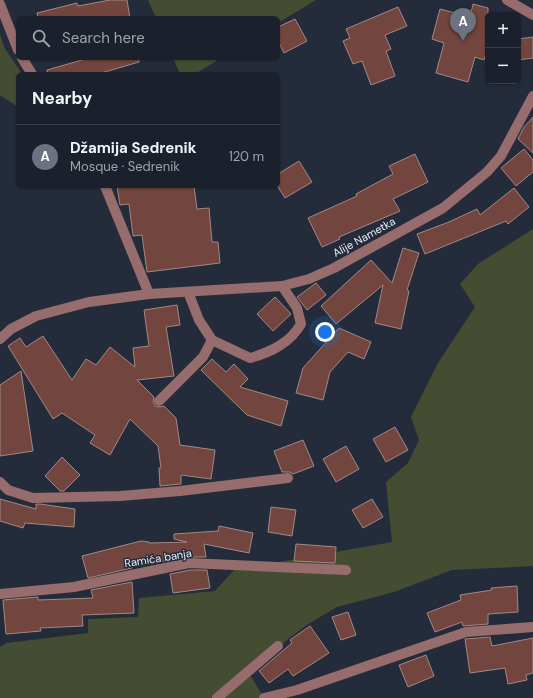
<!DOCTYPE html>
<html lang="en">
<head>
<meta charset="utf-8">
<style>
  :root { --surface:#1b212c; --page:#282e38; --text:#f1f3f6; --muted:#a0a3a9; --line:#393e48; --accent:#8c9099 }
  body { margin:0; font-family:"DM Sans",sans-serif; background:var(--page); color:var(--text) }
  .controls { position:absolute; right:12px; top:12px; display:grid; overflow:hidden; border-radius:6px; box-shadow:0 1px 3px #0004 }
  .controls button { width:36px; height:36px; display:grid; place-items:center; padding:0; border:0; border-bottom:1px solid var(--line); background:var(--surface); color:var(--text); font:20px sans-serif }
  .you { position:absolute; left:325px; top:332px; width:14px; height:14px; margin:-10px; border:3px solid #fff; border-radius:50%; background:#1a73e8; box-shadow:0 0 0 6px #1a73e833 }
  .badge { display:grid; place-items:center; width:26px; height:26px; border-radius:50%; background:var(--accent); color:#fff; font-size:13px; font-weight:700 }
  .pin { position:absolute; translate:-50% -33px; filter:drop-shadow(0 1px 2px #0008) }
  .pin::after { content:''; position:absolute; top:21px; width:14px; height:12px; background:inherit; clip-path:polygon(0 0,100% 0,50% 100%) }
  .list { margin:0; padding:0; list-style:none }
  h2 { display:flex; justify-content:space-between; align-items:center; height:52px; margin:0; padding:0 16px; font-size:17px }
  h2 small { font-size:13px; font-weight:400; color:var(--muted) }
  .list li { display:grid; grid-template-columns:26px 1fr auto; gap:12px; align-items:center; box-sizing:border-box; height:64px; padding:0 16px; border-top:1px solid var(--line) }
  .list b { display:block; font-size:15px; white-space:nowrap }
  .list p { margin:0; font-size:13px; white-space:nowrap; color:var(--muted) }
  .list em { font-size:13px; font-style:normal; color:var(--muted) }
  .icon { flex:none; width:22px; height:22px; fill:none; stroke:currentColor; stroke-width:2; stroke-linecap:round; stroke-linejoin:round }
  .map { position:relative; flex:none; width:533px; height:698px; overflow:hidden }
  .search { position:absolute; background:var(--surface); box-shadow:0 1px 3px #0004; left:16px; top:16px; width:264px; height:44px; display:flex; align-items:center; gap:10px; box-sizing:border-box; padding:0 14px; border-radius:6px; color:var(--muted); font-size:15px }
  .panel { position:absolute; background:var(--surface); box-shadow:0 1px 3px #0004; left:16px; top:72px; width:264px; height:116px; border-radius:6px }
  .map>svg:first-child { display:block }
  .green { fill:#444d32 }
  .building { fill:#72463e; stroke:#a18985 }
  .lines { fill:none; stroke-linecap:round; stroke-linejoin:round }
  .minor { stroke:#976c6c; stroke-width:10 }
  .labels { text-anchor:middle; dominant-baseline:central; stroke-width:3; stroke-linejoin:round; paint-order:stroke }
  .street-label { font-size:11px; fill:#e9eff9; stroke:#242c3b }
</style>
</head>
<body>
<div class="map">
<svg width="533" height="698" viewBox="0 0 533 698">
  <rect width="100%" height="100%" fill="#242c3b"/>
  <g class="green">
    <polygon points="148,0 316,0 278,23 278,18 156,18"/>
    <polygon points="0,34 4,47 22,74 18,74 18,107 0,95"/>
    <polygon points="173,58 221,58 195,74 180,74"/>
    <polygon points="533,229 533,566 452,570 394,592 337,607 308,624 288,639 250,675 264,698 0,698 0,647 7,643 88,633 88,619 138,617 139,598 215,591 234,570 392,542 386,482 408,463 419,440 411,417 438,363 475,307 460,284 478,264"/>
  </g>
  <g class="building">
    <polygon points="110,0 127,0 130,18 38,18 37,13 77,3 78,6"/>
    <polygon points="473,4 488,8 488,44 484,60 475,57 468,82 436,73 444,43 432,39 440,9 470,17"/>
    <polygon points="398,7 407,26 385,35 391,49 386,51 395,76 371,85 362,61 353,64 343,41 350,38 346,29"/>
    <polygon points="295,19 307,41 284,53 278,41 278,27"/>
    <polygon points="533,37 533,58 518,60 518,39"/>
    <polygon points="89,58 139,58 139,62 98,74 47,74 47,70"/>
    <polygon points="533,117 533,153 518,139 524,127"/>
    <polygon points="524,149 533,160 533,172 516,186 501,168"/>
    <polygon points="415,154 428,182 393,199 400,211 339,237 340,239 322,247 308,218 357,196 356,194 393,174 389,166"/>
    <polygon points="299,161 312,182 285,198 278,187 278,174"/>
    <polygon points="117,186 194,186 197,209 209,208 212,242 218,242 220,263 147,272 142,235 133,236 129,204 120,205"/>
    <polygon points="514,188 529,207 508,224 506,221 425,254 417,234 449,222 477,209 480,215"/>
    <polygon points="403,248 419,253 407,290 409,291 401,329 375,323 383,285 336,324 321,306 371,260 392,283"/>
    <polygon points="316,283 326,295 307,310 297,297"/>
    <polygon points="275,297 291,314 273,331 257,314"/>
    <polygon points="177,305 180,325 166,327 174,376 137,380 154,397 153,402 155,406 160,407 164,406 176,418 180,445 215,450 211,479 181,475 181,484 160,486 159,468 161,468 158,446 130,419 110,455 90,443 95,435 62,413 53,419 8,346 20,338 26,347 43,336 72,380 86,359 96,365 110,347 135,367 133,348 149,346 144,310"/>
    <polygon points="339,328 371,342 364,359 348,352 330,372 323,400 296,393 303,368"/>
    <polygon points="212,359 226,372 234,364 248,379 240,387 288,401 281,426 247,415 201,370"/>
    <polygon points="21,371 33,451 0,456 0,385"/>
    <polygon points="395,427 408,450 386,462 373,439"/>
    <polygon points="303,440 314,466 293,474 290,472 282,472 274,451"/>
    <polygon points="346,446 359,469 336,482 323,459"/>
    <polygon points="62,457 80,475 64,491 60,491 45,476"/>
    <polygon points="0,499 36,509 36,504 40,504 75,509 74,527 25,523 23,528 0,521"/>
    <polygon points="372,499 383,517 363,528 352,510"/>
    <polygon points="271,507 296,510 292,536 268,532"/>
    <polygon points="219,526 253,533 249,553 204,544 206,557 188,557 131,567 132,568 88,578 82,556 141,541 149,542 149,543 187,542 174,539 174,534 218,531"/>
    <polygon points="296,544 336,547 335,563 294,561"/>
    <polygon points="190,570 207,570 210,588 173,593 170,574"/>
    <polygon points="132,582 134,613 82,615 83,626 40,628 41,631 6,634 3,600 38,597 38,600 93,598 91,590"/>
    <polygon points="517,586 518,612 488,614 488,624 463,626 462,622 435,632 427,613 461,600 460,595 492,590 491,588"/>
    <polygon points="348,612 356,635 341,640 332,617"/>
    <polygon points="310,626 329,653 293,676 288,669 269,683 259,671 292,643 290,640"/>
    <polygon points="490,637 492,646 533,638 533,673 526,675 527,680 508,684 505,668 470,673 465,639"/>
    <polygon points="426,655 434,676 408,687 399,665"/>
  </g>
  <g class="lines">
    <g class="minor">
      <polyline points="507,0 533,15"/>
      <polyline points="0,4 18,50"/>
      <polyline points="22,58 32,74"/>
      <polyline points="105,186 149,294"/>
      <path d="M188,292L199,320L212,340L250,358C271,352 290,343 301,324L297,308L282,286"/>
      <polyline points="0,339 11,329 36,316 89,302 149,294 282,286 309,279 334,268 443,208 487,172 501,156 533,96"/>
      <polyline points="159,401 203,357 212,340"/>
      <polyline points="0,482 8,490 33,498 120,496 180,491 288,478"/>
      <polyline points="0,594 74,587 189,563 346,570"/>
      <polyline points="217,698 278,646"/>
      <polyline points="264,698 297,690 466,632 533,627"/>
    </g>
  </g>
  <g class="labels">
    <g class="street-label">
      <text transform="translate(364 237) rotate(-29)">Alije Nametka</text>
      <text transform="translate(158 558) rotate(-9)">Ramića banja</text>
    </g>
  </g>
</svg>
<div class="controls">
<button>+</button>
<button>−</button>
</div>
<div class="you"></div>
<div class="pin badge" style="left:463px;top:41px;background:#6b7280">A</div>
<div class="search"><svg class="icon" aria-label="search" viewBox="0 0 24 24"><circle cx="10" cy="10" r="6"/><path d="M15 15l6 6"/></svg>Search here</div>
<section class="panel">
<h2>Nearby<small></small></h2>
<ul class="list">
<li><span class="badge" style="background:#6b7280">A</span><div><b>Džamija Sedrenik</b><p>Mosque · Sedrenik</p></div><em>120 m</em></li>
</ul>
</section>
</div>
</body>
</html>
